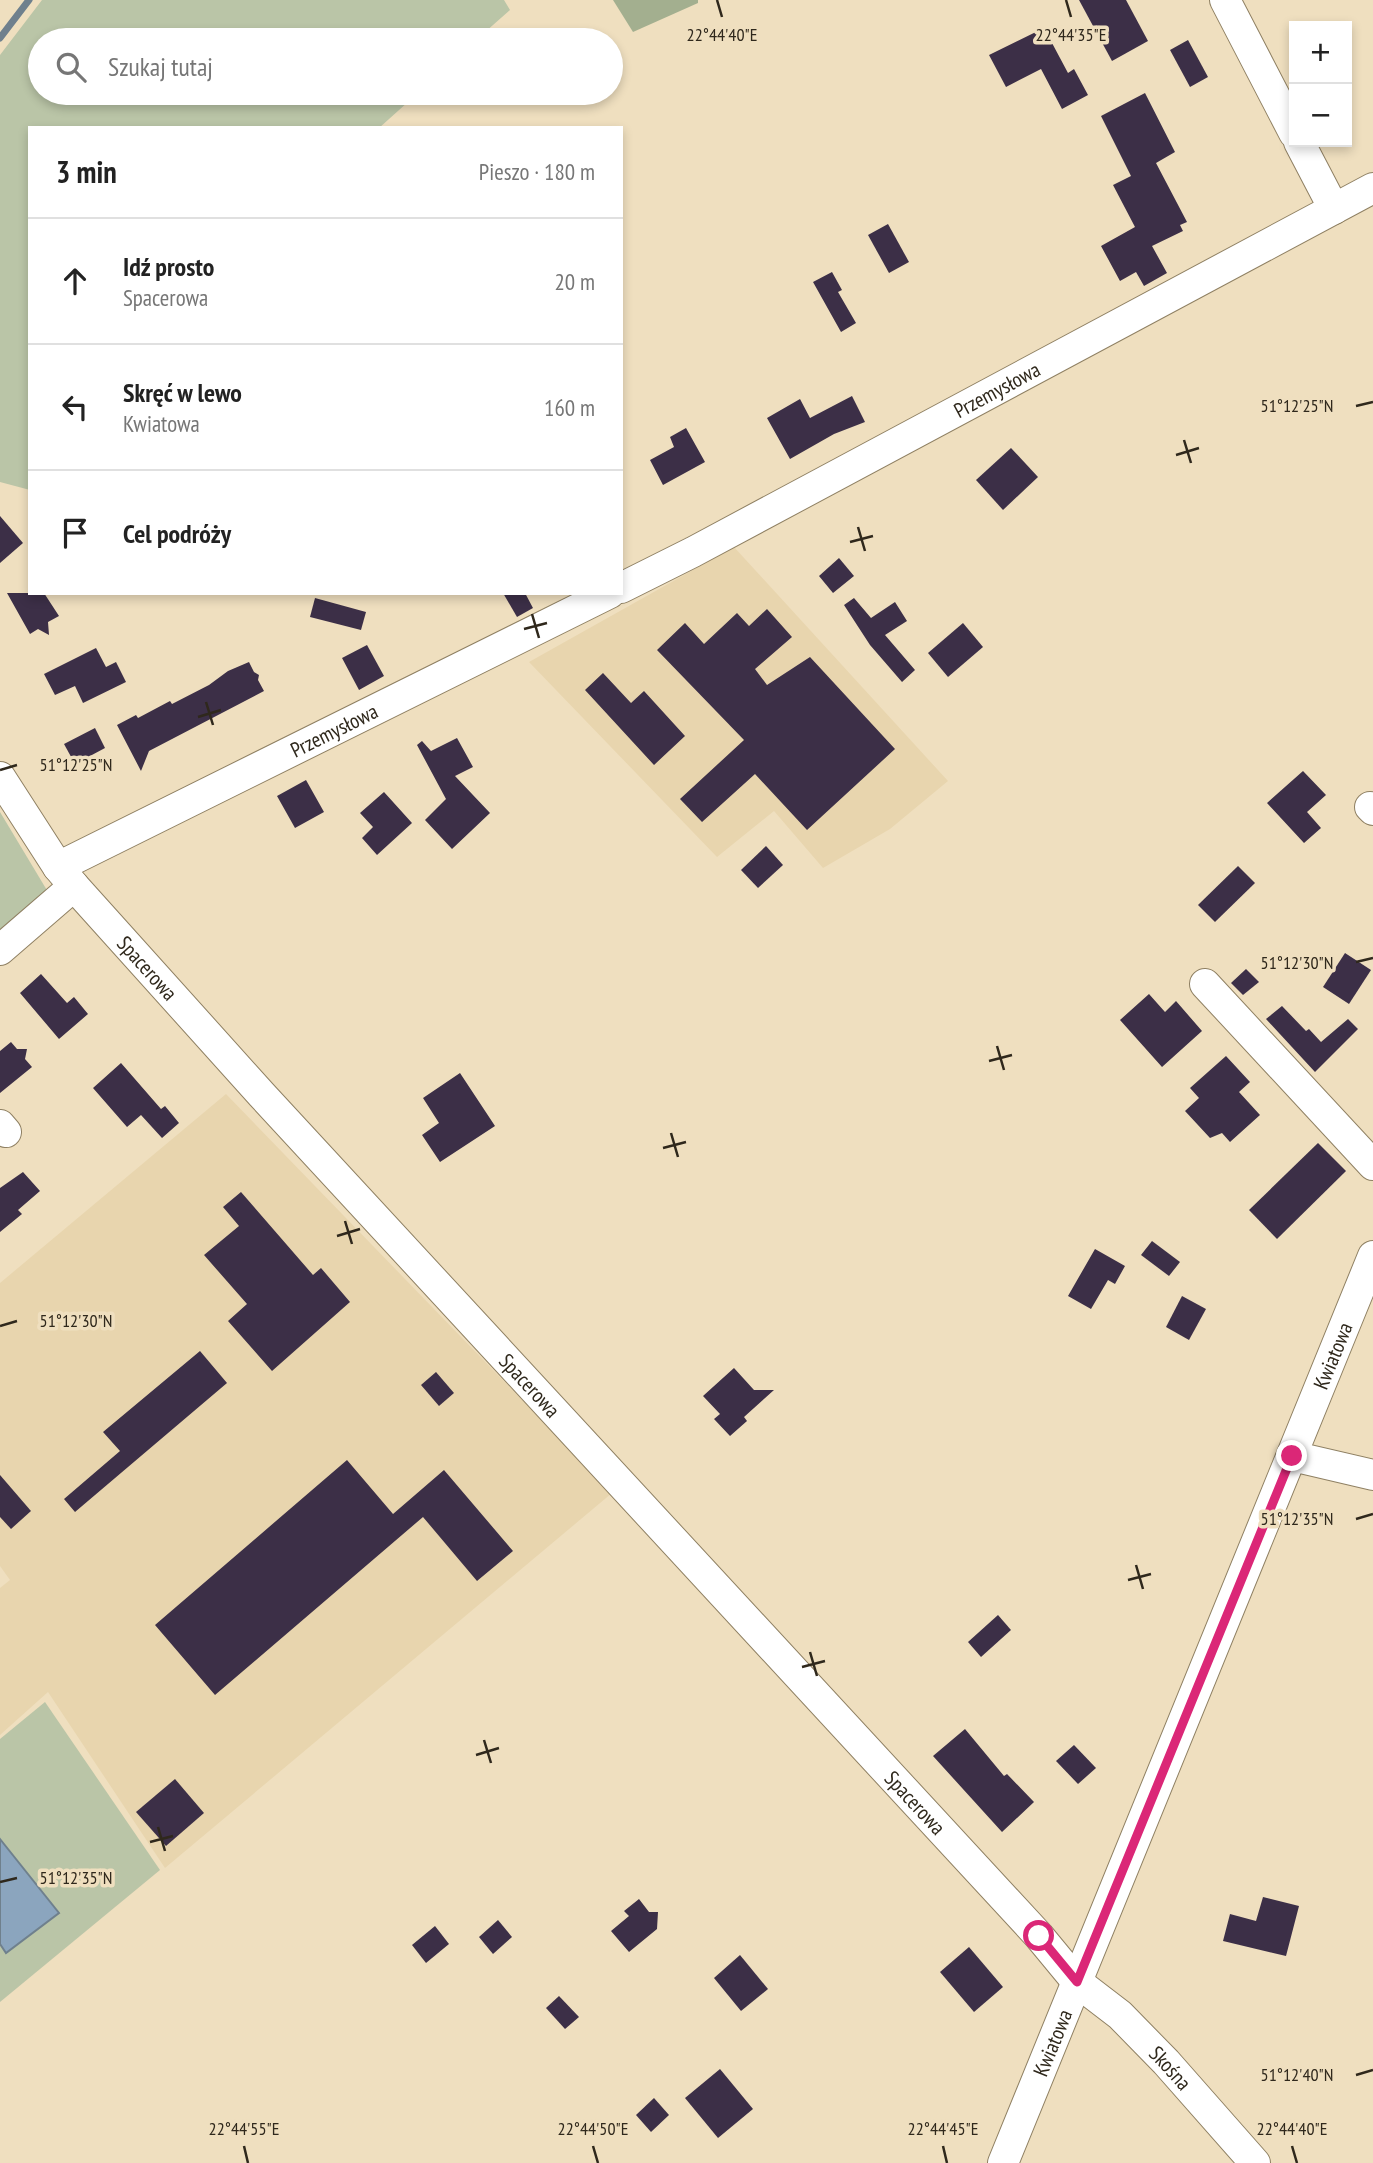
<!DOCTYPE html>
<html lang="pl">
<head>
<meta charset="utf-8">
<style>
  :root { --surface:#fff; --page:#f2f2f2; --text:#222; --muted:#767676; --line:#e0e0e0 }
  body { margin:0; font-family:"PT Sans Narrow",sans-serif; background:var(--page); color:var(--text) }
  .controls { position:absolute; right:21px; top:21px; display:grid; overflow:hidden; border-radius:0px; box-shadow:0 4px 10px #0003 }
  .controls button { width:63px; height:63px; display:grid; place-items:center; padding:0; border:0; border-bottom:2px solid var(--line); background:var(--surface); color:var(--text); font:35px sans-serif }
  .stop { position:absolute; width:21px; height:21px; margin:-16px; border:5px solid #db2777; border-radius:50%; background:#fff }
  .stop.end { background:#db2777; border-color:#fff; box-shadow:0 2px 7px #0008 }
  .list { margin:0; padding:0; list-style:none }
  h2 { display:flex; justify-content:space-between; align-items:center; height:91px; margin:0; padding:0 28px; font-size:30px }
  h2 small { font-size:23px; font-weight:400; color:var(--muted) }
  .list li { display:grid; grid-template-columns:46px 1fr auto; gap:21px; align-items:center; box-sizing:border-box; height:126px; padding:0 28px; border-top:2px solid var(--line) }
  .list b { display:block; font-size:26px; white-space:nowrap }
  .list p { margin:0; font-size:23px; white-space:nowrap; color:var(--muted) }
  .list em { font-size:23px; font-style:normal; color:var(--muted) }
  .icon { flex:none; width:38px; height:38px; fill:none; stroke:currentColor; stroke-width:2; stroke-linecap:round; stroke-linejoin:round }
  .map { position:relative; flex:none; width:1373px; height:2163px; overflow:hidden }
  .search { position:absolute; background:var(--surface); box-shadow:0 4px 10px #0003; left:28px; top:28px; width:595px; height:77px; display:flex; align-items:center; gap:18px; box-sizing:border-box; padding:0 24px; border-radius:38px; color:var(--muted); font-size:26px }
  .panel { position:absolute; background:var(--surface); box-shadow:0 4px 10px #0003; left:28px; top:126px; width:595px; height:469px; border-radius:0px }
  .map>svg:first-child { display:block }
  .built { fill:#e8d5ae }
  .green { fill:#bac5a7 }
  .forest { fill:#a3af8f }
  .water { fill:#8ba5be; stroke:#6f808d; stroke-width:2 }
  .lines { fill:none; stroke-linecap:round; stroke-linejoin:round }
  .stream { stroke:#6f808d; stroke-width:7 }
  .building { fill:#3c2f47 }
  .minor-casing { stroke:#8f8063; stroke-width:32 }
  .minor { stroke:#fff; stroke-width:30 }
  .route { stroke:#db2777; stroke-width:9 }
  .ticks { fill:none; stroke:#2f281c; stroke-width:2.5 }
  .labels { text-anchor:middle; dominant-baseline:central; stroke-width:7; stroke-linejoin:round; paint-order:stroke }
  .street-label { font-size:21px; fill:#2f281c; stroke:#efdfbf }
  .ticks-label { font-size:18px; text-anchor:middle; fill:#2f281c; stroke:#efdfbf; stroke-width:7; stroke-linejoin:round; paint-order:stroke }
</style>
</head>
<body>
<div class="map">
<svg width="1373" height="2163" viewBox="0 0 1373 2163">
  <rect width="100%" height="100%" fill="#efdfbf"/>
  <g class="built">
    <polygon points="734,547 948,781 890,829 823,868 774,811 717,857 529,662"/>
    <polygon points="226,1094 612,1493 165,1868 48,1692 0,1735 0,1588 10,1580 0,1566 0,1283"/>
  </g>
  <g class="green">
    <polygon points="42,0 504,0 510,10 476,40 40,40 40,93 418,93 379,128 30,128 30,490 0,482 0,55"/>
    <polygon points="0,812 48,892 0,933"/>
    <polygon points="45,1702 160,1870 0,2002 0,1739"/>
  </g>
  <polygon class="forest" points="613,0 698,0 698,3 633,32"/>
  <polygon class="water" points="0,1839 59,1913 6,1953 0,1944"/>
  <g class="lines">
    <polyline class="stream" points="0,38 29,0"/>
  </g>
  <g class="building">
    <polygon points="1079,0 1126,0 1148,41 1112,61"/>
    <polygon points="1044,28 1068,73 1074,69 1088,95 1062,109 1041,69 1006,87 989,55"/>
    <polygon points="1188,40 1208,77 1190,87 1170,50"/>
    <polygon points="1145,93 1175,152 1156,163 1187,222 1180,225 1183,231 1152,246 1167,273 1144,286 1136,272 1120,281 1101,246 1135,227 1113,185 1131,176 1101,116"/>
    <polygon points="888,224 909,262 889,273 868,235"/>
    <polygon points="832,272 842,290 838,292 856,323 841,332 813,282"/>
    <polygon points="852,396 865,422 834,434 790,459 767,418 800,399 810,418"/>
    <polygon points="686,428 705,462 663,485 650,460 674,447 670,437"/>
    <polygon points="1011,448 1038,477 1003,510 976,480"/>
    <polygon points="0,516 23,543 0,563"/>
    <polygon points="839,558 854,576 833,593 819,576"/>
    <polygon points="7,593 44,593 59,616 48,622 49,635 38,629 30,634"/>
    <polygon points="503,593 525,593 533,608 517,617"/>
    <polygon points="315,598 366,612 361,630 310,617"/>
    <polygon points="854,598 871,618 895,602 907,621 885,635 915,670 902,682 870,645 844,605"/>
    <polygon points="767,609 792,637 755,669 767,685 810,657 895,749 807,830 755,774 702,822 680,799 744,740 657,650 685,623 704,644 737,613 749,626"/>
    <polygon points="963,623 983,647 948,677 928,653"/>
    <polygon points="367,645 384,676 359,690 342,658"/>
    <polygon points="96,648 106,667 116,662 126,682 83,703 75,686 55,695 44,674"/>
    <polygon points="249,662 254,672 259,675 258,680 264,691 149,751 141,771 117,725 136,715 138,718 170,701 172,704 209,685 228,671"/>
    <polygon points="603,673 631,703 644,691 685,736 654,765 585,690"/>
    <polygon points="95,728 105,748 75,764 64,744"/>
    <polygon points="457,738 473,767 455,776 490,813 452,849 425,820 446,799 417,745 422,741 431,751"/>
    <polygon points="1303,771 1326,795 1307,812 1321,828 1304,843 1267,803"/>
    <polygon points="306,780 324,812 295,828 277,796"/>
    <polygon points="384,792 412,823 377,855 362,838 373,827 360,813"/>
    <polygon points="766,846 783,865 758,888 741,870"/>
    <polygon points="1238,866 1255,883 1215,922 1198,905"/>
    <polygon points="1345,953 1371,970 1349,1004 1323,987"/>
    <polygon points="1246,969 1259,982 1243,995 1231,983"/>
    <polygon points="41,974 67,1003 74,997 88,1014 59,1039 20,993"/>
    <polygon points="1149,994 1165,1012 1176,1001 1202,1031 1162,1067 1120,1020"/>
    <polygon points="1282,1006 1306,1031 1309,1029 1321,1042 1348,1019 1358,1029 1315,1072 1266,1019"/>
    <polygon points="11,1042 17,1049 27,1049 25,1059 32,1067 0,1093 0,1051"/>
    <polygon points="1226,1056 1250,1082 1239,1092 1260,1115 1230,1142 1222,1133 1210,1138 1185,1111 1199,1098 1190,1088"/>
    <polygon points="121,1063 161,1109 165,1106 179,1123 162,1138 141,1115 127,1127 93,1088"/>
    <polygon points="460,1073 495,1126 440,1162 422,1135 439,1123 423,1098"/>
    <polygon points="1318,1143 1346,1171 1277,1239 1249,1210"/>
    <polygon points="23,1172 40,1191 18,1210 22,1214 0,1232 0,1188"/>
    <polygon points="241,1192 313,1275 321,1268 350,1302 272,1371 228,1321 247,1304 204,1255 239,1226 223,1207"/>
    <polygon points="1152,1241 1180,1262 1169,1276 1141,1255"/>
    <polygon points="1095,1249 1125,1266 1115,1284 1108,1280 1091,1309 1068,1296"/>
    <polygon points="1182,1296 1206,1309 1189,1340 1166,1327"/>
    <polygon points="200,1351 227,1383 75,1512 64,1499 120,1451 103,1432"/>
    <polygon points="734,1368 754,1390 774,1390 744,1417 747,1421 730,1436 714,1419 720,1414 703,1396"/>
    <polygon points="436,1372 454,1393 439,1406 421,1385"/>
    <polygon points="347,1460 393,1514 444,1470 513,1551 477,1581 423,1517 215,1695 155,1625"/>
    <polygon points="0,1475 31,1511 11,1529 0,1517"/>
    <polygon points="998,1615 1011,1630 981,1657 968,1642"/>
    <polygon points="965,1729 1004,1776 1007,1774 1034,1802 1002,1832 933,1756"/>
    <polygon points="1074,1745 1096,1768 1078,1784 1056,1761"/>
    <polygon points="175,1779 204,1813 166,1846 136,1812"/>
    <polygon points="1263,1897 1299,1906 1286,1956 1223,1941 1230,1914 1256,1921"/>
    <polygon points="639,1899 649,1912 658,1912 657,1929 629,1952 611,1931 629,1916 624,1911"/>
    <polygon points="498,1920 512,1937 493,1954 479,1937"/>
    <polygon points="435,1926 449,1944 426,1963 412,1945"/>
    <polygon points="969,1947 1003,1987 974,2012 940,1972"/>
    <polygon points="740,1955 768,1989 741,2011 714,1978"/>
    <polygon points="559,1996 579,2017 565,2029 546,2008"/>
    <polygon points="720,2069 753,2109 718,2138 685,2098"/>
    <polygon points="654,2098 669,2115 651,2132 636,2115"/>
  </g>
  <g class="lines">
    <defs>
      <g id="minor">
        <polyline points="1225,0 1294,133"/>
        <polyline points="1299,142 1334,209"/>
        <path id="s1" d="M621,588L693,552L1373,188"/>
        <path id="s2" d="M0,777L58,867L74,886L262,1095L1039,1936L1077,1982L1120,2015L1166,2062L1255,2163"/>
        <polyline points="1370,807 1373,810"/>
        <path id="s3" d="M58,867L610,593"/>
        <polyline points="0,950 74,886"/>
        <polyline points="1205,984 1373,1165"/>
        <polyline points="0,1125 6,1132"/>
        <polyline points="1292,1456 1373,1475"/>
        <path id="s4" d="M1003,2163L1373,1256"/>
      </g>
    </defs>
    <use href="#minor" class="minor-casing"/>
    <use href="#minor" class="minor"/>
  </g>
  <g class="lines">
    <polyline class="route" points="1039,1936 1077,1982 1292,1456"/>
  </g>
  <path class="ticks" d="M717,0L722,17M1066,0L1071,17M1356,406L1373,402M1184,440L1191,463M1176,455L1199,448M858,527L865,551M850,542L873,536M532,614L539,638M524,629L547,623M206,702L213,725M198,717L221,710M0,770L17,765M1356,962L1373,958M997,1046L1004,1070M989,1061L1012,1055M671,1133L678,1157M663,1148L686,1142M345,1221L352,1244M337,1236L360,1229M0,1326L17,1321M1356,1519L1373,1514M1136,1565L1143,1589M1128,1580L1151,1574M810,1652L817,1676M802,1667L825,1661M484,1740L491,1763M476,1755L499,1748M158,1827L165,1851M150,1842L173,1836M0,1882L17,1878M1356,2075L1373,2070M244,2146L248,2163M593,2146L598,2163M943,2146L947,2163M1292,2146L1297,2163"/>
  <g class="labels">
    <g class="street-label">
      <text stroke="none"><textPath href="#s1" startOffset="425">Przemysłowa</textPath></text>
      <text stroke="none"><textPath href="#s3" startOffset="308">Przemysłowa</textPath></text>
      <text stroke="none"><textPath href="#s2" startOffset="242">Spacerowa</textPath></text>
      <text stroke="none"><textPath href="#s4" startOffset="872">Kwiatowa</textPath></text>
      <text stroke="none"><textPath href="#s2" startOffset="808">Spacerowa</textPath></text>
      <text stroke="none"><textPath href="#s2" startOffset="1376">Spacerowa</textPath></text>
      <text stroke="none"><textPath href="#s4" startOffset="130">Kwiatowa</textPath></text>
      <text stroke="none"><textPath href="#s2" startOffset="1745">Skośna</textPath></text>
    </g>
  </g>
  <g class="ticks-label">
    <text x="722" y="41">22°44'40"E</text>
    <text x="1071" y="41">22°44'35"E</text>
    <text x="1297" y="412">51°12'25"N</text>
    <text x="76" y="771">51°12'25"N</text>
    <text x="1297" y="969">51°12'30"N</text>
    <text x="76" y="1327">51°12'30"N</text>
    <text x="1297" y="1525">51°12'35"N</text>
    <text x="76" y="1884">51°12'35"N</text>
    <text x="1297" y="2081">51°12'40"N</text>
    <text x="244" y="2135">22°44'55"E</text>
    <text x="593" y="2135">22°44'50"E</text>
    <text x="943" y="2135">22°44'45"E</text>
    <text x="1292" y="2135">22°44'40"E</text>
  </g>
</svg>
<div class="controls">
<button>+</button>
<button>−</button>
</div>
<div class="stop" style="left:1039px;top:1936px"></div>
<div class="stop end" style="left:1292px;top:1456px"></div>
<div class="search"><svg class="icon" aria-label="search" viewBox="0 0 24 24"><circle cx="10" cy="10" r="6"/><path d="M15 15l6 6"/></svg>Szukaj tutaj</div>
<section class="panel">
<h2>3 min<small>Pieszo · 180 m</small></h2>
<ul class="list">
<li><svg class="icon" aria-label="ahead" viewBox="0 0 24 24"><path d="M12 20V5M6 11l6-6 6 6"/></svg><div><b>Idź prosto</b><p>Spacerowa</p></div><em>20 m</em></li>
<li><svg class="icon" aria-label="left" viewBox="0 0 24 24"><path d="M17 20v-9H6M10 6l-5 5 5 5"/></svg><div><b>Skręć w lewo</b><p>Kwiatowa</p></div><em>160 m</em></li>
<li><svg class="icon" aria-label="arrive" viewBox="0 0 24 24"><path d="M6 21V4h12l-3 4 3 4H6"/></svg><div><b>Cel podróży</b></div></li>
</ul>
</section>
</div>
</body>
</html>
